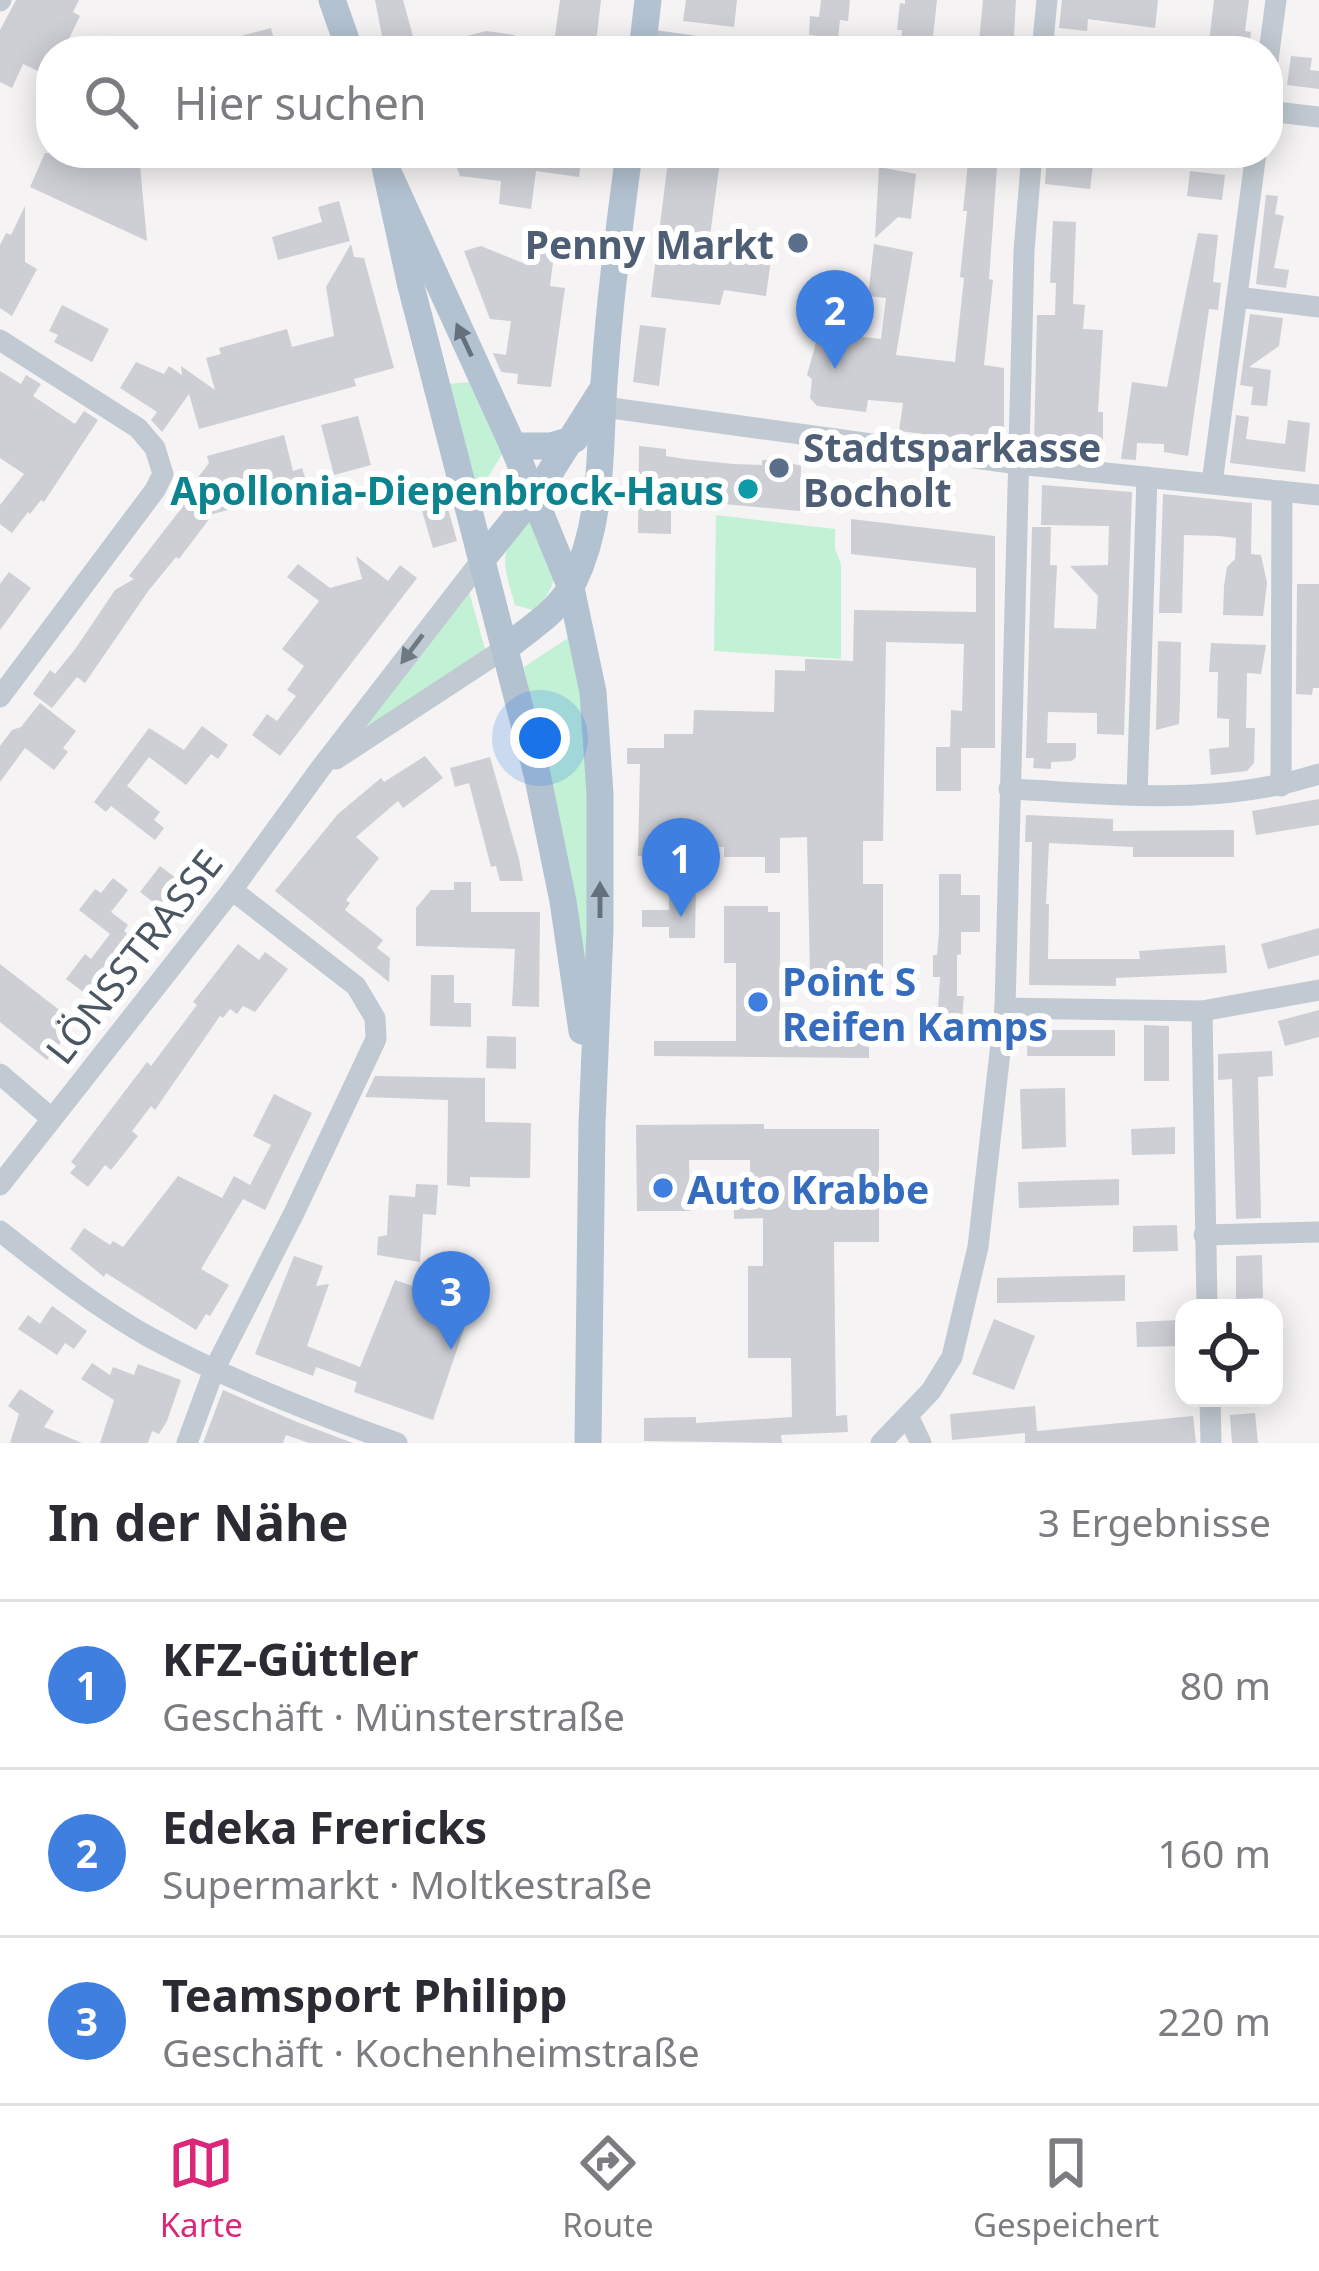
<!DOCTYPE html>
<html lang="de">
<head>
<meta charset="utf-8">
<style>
  :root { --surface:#fff; --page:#f7f7f7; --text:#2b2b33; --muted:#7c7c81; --line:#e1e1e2; --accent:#db2777 }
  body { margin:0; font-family:"Noto Sans",sans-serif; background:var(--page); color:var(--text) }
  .controls { position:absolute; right:36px; bottom:36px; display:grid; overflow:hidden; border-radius:24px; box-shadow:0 6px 30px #0003 }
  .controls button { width:108px; height:108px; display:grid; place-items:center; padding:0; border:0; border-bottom:3px solid var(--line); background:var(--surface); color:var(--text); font:60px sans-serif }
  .you { position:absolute; left:540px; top:738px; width:42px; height:42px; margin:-30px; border:9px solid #fff; border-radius:50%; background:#1a73e8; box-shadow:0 0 0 18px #1a73e833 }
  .badge { display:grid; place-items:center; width:78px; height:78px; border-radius:50%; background:var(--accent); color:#fff; font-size:39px; font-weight:700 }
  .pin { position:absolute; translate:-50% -99px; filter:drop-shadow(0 3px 6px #0008) }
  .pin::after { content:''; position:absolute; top:63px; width:42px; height:36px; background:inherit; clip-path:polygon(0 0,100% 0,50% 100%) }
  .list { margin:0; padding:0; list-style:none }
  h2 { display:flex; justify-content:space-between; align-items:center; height:156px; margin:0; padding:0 48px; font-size:51px }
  h2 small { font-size:39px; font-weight:400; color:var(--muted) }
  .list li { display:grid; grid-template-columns:78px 1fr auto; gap:36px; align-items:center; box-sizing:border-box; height:168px; padding:0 48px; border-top:3px solid var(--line) }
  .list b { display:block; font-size:45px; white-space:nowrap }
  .list p { margin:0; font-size:39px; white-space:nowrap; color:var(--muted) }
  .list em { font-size:39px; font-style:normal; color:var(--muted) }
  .icon { flex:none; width:66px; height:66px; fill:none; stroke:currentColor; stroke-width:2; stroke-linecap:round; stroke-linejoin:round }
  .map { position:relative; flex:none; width:1319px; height:1443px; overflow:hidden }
  .search { position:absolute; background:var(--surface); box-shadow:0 6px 30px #0003; left:36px; right:36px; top:36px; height:132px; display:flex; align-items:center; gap:30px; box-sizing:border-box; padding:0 42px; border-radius:48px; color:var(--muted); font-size:45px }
  .sheet { height:660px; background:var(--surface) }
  nav { display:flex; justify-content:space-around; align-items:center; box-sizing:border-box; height:168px; border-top:3px solid var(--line); background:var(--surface); font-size:33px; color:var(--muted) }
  nav a { display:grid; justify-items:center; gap:6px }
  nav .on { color:var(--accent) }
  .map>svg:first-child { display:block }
  .green { fill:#c3f1d5 }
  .building { fill:#cdcfd5 }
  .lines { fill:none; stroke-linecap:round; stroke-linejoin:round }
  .minor { stroke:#c1cad2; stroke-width:21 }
  .major { stroke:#b3c2d1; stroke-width:27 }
  .oneway { fill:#64717d }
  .oneway2 { fill:#6e7983 }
  .service-dot { fill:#5c6f8a; stroke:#fff; stroke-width:4.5 }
  .culture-dot { fill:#0f9aa8; stroke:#fff; stroke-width:4.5 }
  .shop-dot { fill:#3f7fe0; stroke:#fff; stroke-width:4.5 }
  .labels { text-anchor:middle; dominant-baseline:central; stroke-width:12; stroke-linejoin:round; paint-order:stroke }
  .service-label { font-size:39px; font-weight:bold; fill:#4e5e75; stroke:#fff; text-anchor:end }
  .culture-label { font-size:39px; font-weight:bold; fill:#0d838f; stroke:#fff; text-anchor:end }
  .street-label { font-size:39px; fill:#4a5661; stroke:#fff }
  .shop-label { font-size:39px; font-weight:bold; fill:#366cbe; stroke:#fff; text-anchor:start }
</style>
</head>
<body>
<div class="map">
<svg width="1319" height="1443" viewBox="0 0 1319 1443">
  <rect width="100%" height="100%" fill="#f5f3f3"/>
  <g class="green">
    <polygon points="472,382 502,454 477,495 447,384"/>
    <polygon points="716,515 835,529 835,549 841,564 841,659 714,651"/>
    <path d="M531,516C548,557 572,576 533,610L515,605C502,560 497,551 531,516Z"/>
    <polygon points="468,588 486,653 357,736"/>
    <polygon points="571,636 589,735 588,976 524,667"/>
  </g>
  <g class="building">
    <polygon points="16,0 79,0 73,12 80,16 63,51 51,51 51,77 23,64 12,88 0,82 0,30"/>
    <polygon points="375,0 403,0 417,51 385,51"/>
    <polygon points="560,0 601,0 595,51 553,50"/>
    <polygon points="686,0 737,0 734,27 683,21"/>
    <polygon points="821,0 850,0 848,21 840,20 838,38 809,35 810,16 819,17"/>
    <polygon points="905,0 937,0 932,46 901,42 902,30 897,30 900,3 905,4"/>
    <polygon points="983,0 1016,0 1013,51 978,51"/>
    <polygon points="1062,0 1158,0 1155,28 1088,19 1087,31 1059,28"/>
    <polygon points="1214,0 1249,0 1245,31 1251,32 1249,51 1208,51"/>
    <polygon points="271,28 277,51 204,51 204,46"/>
    <polygon points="486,31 515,35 512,51 430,51 429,46"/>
    <polygon points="1291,56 1312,58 1310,70 1319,71 1319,89 1287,85"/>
    <polygon points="45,153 126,153 135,157 133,162 140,166 147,241 30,187"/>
    <polygon points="451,153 582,153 579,177 536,171 531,209 499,204 501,181 460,176"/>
    <polygon points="669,153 721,153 709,244 772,252 766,296 724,290 720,305 651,297"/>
    <polygon points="969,153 998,153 989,279 993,280 984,365 1004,368 1004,438 998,443 899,431 903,403 868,400 866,412 817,406 810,398 812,379 807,375 819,332 881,339 886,298 868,296 874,244 913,252 896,355 955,362 964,278 960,277 967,211 963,211"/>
    <polygon points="1060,153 1088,153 1087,166 1093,166 1090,189 1045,184 1047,154"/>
    <polygon points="879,167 916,174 911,219 898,217 875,238"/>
    <polygon points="1190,171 1225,175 1222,200 1187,196"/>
    <polygon points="1266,195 1278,196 1275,214 1284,216 1274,268 1289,270 1286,288 1256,284"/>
    <polygon points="339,201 350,241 278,260 272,237 322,222 318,207"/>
    <polygon points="25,206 25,262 37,269 12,316 0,308 0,245 6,233 11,235"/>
    <polygon points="1053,221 1076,222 1073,304 1085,305 1083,329 1103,330 1098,412 1103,412 1103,456 1034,445 1037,315 1055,315 1056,283 1050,283"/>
    <polygon points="1198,233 1218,235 1213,282 1221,283 1218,310 1209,309 1188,456 1164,452 1164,444 1137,443 1136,460 1121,459 1132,382 1167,387"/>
    <polygon points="526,234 556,238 550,286 565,288 551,387 517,384 518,374 501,372 493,353 506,355 511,321 490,319 464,251 481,246 523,263"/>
    <polygon points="351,244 354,257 364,258 394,368 354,379 356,386 199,429 189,394 162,432 151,420 157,412 120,388 136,362 164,374 169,366 182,375 181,366 215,390 206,358 221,354 219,348 287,329 292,347 334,336 326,287"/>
    <polygon points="62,305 109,329 92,362 54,342 58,335 49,331"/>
    <polygon points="1250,314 1283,318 1279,346 1249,367 1271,370 1267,406 1251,405 1253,387 1240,385"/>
    <polygon points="640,325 666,328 659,386 633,382"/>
    <polygon points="0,371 21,384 26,375 41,384 33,396 75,424 84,411 98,420 44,502 41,500 30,514 28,512 12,533 0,524 0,505 24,474 0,458"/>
    <polygon points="1236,415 1249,417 1246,439 1285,444 1288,420 1310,423 1305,472 1230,463"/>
    <polygon points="358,416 371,465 334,475 321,425"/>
    <polygon points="284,435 293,471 302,468 308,487 293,491 291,484 256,493 258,502 213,514 179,559 176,557 149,590 85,683 77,677 52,708 33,694 50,670 55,674 76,648 115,590 134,579 129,576 197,488 193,484 209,463 207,456"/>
    <polygon points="639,446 666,449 666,456 685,459 733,464 762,465 762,460 779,460 801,466 800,511 724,504 724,491 671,490 671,534 638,533"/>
    <polygon points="1042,485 1132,492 1124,735 1097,734 1097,713 1048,712 1047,743 1076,743 1076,757 1072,761 1051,762 1051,769 1033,768 1034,758 1026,758 1032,527 1051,527 1050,565 1057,565 1054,628 1096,629 1098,596 1070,566 1108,565 1109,526 1041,525"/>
    <polygon points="442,487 457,541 433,548 417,494"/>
    <polygon points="1163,494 1252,503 1251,554 1261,555 1267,583 1263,616 1223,615 1224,586 1227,567 1235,559 1236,538 1219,536 1184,535 1182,613 1159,613"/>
    <polygon points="851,519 995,536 995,748 961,748 961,791 936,791 936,747 950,747 951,710 962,711 964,644 886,642 883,841 863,841 863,884 883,884 883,972 810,972 807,837 780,838 780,873 765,873 765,857 724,857 724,847 697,847 697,857 638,856 640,764 627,764 627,748 664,748 664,734 693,734 694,710 774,712 775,670 805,671 805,659 853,661 854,610 976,612 976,568 851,554"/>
    <polygon points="356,556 388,581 400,565 417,578 280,756 252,735 267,714 277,721 296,696 287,690 304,666 282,649 319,601 287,577 298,564 330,588 362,579"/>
    <polygon points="9,572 31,588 0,630 0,584"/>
    <polygon points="1297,584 1319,584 1319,688 1313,688 1312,695 1296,694"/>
    <polygon points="1158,641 1181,642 1180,700 1179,724 1156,730"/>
    <polygon points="1211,643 1266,645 1261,674 1247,673 1246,728 1255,728 1254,763 1247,771 1211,775 1209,749 1229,747 1229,719 1217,718 1218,672 1209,672"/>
    <polygon points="40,703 76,731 63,748 68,752 54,770 25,748 0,782 0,746 12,730 21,727"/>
    <polygon points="202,726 228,745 218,759 211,754 186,785 149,757 127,786 160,812 154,820 164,828 155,840 111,806 106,812 94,802 149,728 184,750"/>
    <polygon points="425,756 443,778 403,808 398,801 356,837 379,858 346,900 350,903 345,910 383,940 377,948 390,958 389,982 275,891 338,814 381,778 384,782"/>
    <polygon points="490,757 519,859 523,881 500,881 496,866 491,867 469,783 455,787 450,768"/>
    <polygon points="1319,799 1319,825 1256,835 1252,811"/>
    <polygon points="1026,815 1113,819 1113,831 1234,830 1234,857 1133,857 1133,847 1049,843 1046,904 1049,904 1048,959 1140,959 1139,951 1225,945 1227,973 1116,978 1116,986 1029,985 1032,842 1025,842"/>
    <polygon points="160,866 181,882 161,908 140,892"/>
    <polygon points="939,874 961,874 961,895 980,895 980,932 961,932 961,954 957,955 957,996 964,996 960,1041 936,1041 940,977 933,977 933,955 937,955 939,932"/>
    <polygon points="113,878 128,890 111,912 128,925 124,931 136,941 121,961 114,956 86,994 66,979 85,954 91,959 110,934 79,910 95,889 101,893"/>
    <polygon points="454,882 471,882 471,912 540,912 539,1007 512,1006 515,949 416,946 416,908 431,890 454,890"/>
    <polygon points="669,885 696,885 695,938 669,938 669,927 642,927 642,910 669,910"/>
    <polygon points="724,906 768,906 768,912 780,912 780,1042 869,1042 869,1058 654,1056 654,1041 736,1041 736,963 724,963"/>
    <polygon points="1319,928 1319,955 1268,969 1261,944"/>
    <polygon points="238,944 259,960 265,952 288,969 255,1012 243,1006 237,1014 230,1009 223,1018 220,1016 155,1110 151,1106 132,1131 138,1136 111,1170 105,1165 88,1187 70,1173 76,1166 71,1162 147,1062 151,1066 197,1005 193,1002"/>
    <polygon points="0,964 76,1023 47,1060 0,1022"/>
    <polygon points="431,975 454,975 454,1003 471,1003 471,1027 430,1026"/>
    <polygon points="1319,1010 1319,1037 1285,1046 1278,1021"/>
    <polygon points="1144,1025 1169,1026 1169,1081 1144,1081"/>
    <polygon points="1028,1030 1115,1030 1115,1056 1027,1056"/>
    <polygon points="487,1036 516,1037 516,1069 486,1068"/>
    <polygon points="1272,1051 1273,1076 1258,1077 1261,1218 1236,1219 1232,1079 1218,1080 1218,1054"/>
    <polygon points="375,1076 485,1078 485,1122 531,1123 530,1178 470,1177 470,1187 447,1185 448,1100 365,1097"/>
    <polygon points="1065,1088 1066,1147 1022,1149 1020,1089"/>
    <polygon points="274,1094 312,1113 265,1210 243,1199 201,1269 229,1285 210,1316 206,1314 196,1330 106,1273 104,1277 70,1249 84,1228 110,1245 113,1241 123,1247 178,1176 222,1198 234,1176 250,1185 271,1145 253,1136"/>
    <polygon points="764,1124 764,1129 879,1129 879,1242 834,1242 836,1416 847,1415 848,1432 781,1435 782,1443 644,1441 644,1418 696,1417 696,1423 792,1417 791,1358 748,1358 748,1266 763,1266 763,1218 734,1219 734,1203 750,1203 750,1160 689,1160 690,1211 637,1211 636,1125"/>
    <polygon points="1175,1127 1175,1154 1132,1155 1131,1129"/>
    <polygon points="1119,1179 1119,1205 1019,1208 1018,1182"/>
    <polygon points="416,1184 438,1185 436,1215 423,1214 420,1262 377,1255 378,1237 387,1235 389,1195 415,1197"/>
    <polygon points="1177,1225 1178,1251 1133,1252 1133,1226"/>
    <polygon points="1262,1255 1263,1298 1236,1299 1236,1256"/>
    <polygon points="294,1256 323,1266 316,1286 329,1284 307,1346 360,1367 395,1280 442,1296 446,1284 481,1292 470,1322 467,1320 433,1420 354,1392 357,1382 316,1367 313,1376 255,1354"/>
    <polygon points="1125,1275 1125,1301 997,1303 997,1278"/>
    <polygon points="52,1306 87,1331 74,1349 65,1343 57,1355 18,1329 28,1315 40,1324"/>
    <polygon points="994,1319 1035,1336 1014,1390 972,1374"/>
    <polygon points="1180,1320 1181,1346 1137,1347 1136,1322"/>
    <polygon points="92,1363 110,1375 113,1367 134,1375 138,1364 181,1380 167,1421 159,1434 152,1431 148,1443 100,1443 114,1400 81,1379"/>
    <polygon points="20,1389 54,1411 44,1427 82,1443 10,1443 19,1414 8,1406"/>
    <polygon points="223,1390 297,1422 353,1443 309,1443 286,1435 283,1443 203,1443"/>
    <polygon points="1035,1406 1037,1431 1193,1416 1196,1443 1025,1443 1025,1433 952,1440 950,1414"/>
    <polygon points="1255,1413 1258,1443 1232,1443 1230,1415"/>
  </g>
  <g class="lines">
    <g class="minor">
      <polyline points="0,1 1,0"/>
      <polyline points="643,39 728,51"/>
      <polyline points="1042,51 1047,0"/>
      <polyline points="1268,60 1276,0"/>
      <polyline points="1268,111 1319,117"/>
      <polyline points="1237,297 1319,307"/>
      <polyline points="0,340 138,428 155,448 163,474 155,490 0,697"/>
      <polyline points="604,407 1018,464 1319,495"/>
      <polyline points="1212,483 1256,153"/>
      <polyline points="336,759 507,647"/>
      <polyline points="1281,786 1282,491"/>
      <path d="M1009,789C1114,794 1217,807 1319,774"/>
      <polyline points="1137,795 1147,477"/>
      <polyline points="1005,1008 1202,1011 1319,990"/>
      <polyline points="1202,1011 1207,1308"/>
      <polyline points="0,1074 51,1118"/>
      <polyline points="0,1185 232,890 320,769 484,557"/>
      <path d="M0,1231C48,1269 97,1308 151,1338C229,1380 313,1413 397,1443"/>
      <polyline points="1204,1235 1319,1232"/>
      <polyline points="1210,1398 1211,1443"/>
      <polyline points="908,1416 921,1443"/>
      <polyline points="187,1443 214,1370 294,1213 376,1039 375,1018 356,986 232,890"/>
      <polyline points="881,1443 931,1391 952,1357 978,1247 1005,1008 1024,251 1032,153"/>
    </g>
    <g class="major">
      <polyline points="332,0 350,51"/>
      <polyline points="642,51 648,0"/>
      <polyline points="382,153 411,286 537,774 563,901 582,1031"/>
      <polyline points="388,172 513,446 571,588 593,692 600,794 600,930 592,1124 588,1443"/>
      <polyline points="513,446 551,446 575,439"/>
      <polyline points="484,557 542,485 602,390"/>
      <path d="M507,647C530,628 560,610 573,583C604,519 599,451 604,383C609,306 619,229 629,153"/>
    </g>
  </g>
  <defs><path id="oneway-solid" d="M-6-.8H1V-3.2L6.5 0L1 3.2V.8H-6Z" transform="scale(3)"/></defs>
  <g class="oneway">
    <use href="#oneway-solid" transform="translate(464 340) rotate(-115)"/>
    <use href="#oneway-solid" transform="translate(600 900) rotate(-90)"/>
  </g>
  <use class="oneway2" href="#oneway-solid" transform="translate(412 649) rotate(127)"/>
  <g class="service-dot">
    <circle cx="798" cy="243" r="12"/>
    <circle cx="779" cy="468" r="12"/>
  </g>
  <circle class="culture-dot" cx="748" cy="489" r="12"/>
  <g class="shop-dot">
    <circle cx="758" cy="1002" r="12"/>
    <circle cx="663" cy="1188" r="12"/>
  </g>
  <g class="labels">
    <g class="service-label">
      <text x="774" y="243">Penny Markt</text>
      <text x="803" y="446" text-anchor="start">Stadtsparkasse<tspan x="803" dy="45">Bocholt</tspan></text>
    </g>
    <g class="culture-label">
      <text x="724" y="489">Apollonia-Diepenbrock-Haus</text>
    </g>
    <g class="street-label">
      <text transform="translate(133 956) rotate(-52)">LÖNSSTRASSE</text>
    </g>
    <g class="shop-label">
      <text x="782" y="980">Point S<tspan x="782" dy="45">Reifen Kamps</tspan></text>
      <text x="687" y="1188">Auto Krabbe</text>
    </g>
  </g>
</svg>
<div class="controls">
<button><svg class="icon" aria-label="locate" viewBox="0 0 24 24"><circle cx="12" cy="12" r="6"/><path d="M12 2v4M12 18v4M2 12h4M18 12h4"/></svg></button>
</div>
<div class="you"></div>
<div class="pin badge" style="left:681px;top:917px;background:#3f7fe0">1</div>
<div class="pin badge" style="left:835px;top:369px;background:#3f7fe0">2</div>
<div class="pin badge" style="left:451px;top:1350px;background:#3f7fe0">3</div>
<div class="search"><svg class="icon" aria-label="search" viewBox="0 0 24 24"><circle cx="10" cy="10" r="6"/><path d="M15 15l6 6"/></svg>Hier suchen</div>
</div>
<section class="sheet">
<h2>In der Nähe<small>3 Ergebnisse</small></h2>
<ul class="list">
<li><span class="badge" style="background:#3f7fe0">1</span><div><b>KFZ-Güttler</b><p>Geschäft · Münsterstraße</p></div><em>80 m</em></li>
<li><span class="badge" style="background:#3f7fe0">2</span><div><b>Edeka Frericks</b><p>Supermarkt · Moltkestraße</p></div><em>160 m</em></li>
<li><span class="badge" style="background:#3f7fe0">3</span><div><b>Teamsport Philipp</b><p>Geschäft · Kochenheimstraße</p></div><em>220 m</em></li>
</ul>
</section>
<nav>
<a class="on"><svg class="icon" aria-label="map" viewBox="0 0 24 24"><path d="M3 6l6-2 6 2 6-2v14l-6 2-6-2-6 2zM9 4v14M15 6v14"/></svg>Karte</a>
<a><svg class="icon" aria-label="directions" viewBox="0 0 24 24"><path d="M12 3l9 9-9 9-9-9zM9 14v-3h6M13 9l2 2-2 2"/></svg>Route</a>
<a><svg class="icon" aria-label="saved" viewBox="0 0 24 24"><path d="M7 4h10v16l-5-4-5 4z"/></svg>Gespeichert</a>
</nav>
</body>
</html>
